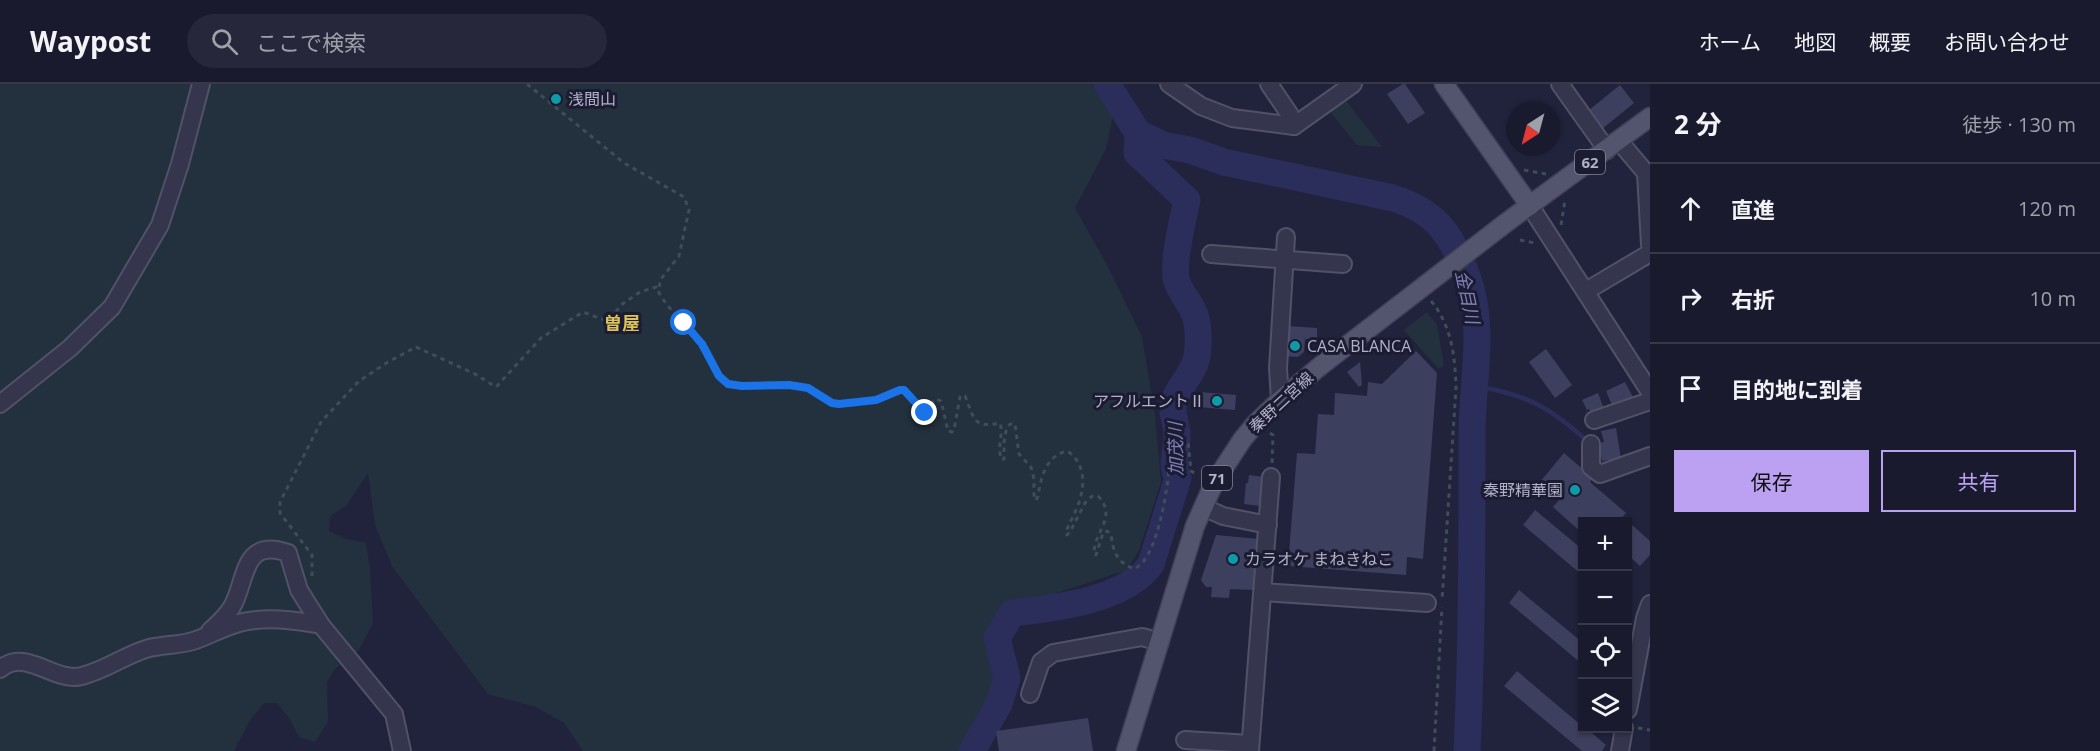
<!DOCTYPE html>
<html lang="ja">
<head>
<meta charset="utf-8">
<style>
  :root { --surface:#191a2e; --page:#26273a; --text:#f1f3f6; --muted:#9fa1aa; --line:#37384a; --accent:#bca0f2 }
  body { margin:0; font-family:"Open Sans","Noto Sans JP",sans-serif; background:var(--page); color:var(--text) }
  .controls { position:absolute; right:18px; bottom:18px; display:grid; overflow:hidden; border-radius:0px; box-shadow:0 2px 4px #0004 }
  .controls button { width:54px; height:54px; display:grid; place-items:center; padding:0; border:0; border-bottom:2px solid var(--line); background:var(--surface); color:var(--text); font:30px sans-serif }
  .compass { position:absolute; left:1506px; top:18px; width:54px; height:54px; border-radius:50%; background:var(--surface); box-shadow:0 2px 4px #0004; rotate:216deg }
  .stop { position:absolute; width:18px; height:18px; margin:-14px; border:4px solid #1a73e8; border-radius:50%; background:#fff }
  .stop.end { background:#1a73e8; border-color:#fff; box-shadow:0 2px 6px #0008 }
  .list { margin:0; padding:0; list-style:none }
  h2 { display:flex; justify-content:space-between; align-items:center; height:78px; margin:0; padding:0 24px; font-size:26px }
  h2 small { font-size:20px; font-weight:400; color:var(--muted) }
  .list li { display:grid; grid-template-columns:39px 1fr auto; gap:18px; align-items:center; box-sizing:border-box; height:90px; padding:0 24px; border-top:2px solid var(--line) }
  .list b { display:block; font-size:22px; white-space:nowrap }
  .list em { font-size:20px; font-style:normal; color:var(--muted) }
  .actions { display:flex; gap:12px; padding:18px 24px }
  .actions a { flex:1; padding:14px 0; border:2px solid var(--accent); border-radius:0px; text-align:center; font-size:21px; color:var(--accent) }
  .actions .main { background:var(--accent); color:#111 }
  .icon { flex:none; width:33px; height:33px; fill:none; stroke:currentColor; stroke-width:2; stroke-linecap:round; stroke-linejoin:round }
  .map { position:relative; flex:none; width:1650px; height:667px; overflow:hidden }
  header { display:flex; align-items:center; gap:36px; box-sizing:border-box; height:84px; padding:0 30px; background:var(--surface); border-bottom:2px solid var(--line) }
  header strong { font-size:28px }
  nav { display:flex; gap:33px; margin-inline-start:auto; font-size:21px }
  .search { width:420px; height:54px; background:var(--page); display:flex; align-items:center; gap:15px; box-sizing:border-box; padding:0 21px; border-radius:33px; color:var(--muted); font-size:22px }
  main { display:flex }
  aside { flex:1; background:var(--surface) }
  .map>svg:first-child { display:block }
  .green { fill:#23313e }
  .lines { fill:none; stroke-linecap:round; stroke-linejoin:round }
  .stream { stroke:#2b2d5b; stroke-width:4.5 }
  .river { stroke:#2b2d5b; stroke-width:27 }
  .building { fill:#3d3f5e }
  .minor-casing { stroke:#515168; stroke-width:20 }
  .major-casing { stroke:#3f3f56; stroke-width:21 }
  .path { stroke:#3e4d58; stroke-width:3; stroke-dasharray:4.5 4.5; stroke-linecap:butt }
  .minor { stroke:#35364d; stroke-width:16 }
  .major { stroke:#53546e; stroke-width:18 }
  .route { stroke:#1a73e8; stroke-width:8 }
  .culture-dot { fill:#0f9aa8; stroke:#1b1b32; stroke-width:2 }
  .labels { text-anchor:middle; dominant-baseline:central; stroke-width:6; stroke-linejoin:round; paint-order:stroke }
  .shield { fill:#1b1b32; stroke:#84849c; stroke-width:1.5 }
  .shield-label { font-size:15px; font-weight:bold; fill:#b1b1c9 }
  .poi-label { font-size:16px; fill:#b1b1c9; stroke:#1b1b32; text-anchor:start }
  .street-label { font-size:16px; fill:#b1b1c9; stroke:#1b1b32 }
  .water-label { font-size:18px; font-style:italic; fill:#7e81b7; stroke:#1b1b32 }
  .neighbourhood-label { font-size:18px; font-weight:bold; fill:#dbc35a; stroke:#1b1b32 }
</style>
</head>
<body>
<header>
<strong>Waypost</strong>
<div class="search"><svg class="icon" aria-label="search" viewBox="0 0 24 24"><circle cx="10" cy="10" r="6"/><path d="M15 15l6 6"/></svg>ここで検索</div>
<nav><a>ホーム</a><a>地図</a><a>概要</a><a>お問い合わせ</a></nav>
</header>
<main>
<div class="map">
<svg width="1650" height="667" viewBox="0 0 1650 667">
  <rect width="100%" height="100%" fill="#21233d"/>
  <g class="green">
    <polygon points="0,0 1092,0 1114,26 1106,65 1075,124 1108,183 1142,253 1155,330 1161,398 1139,466 1127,486 1020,521 993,568 995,614 959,667 583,667 564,639 536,623 488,610 392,482 375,441 368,389 346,422 330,432 329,447 346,455 366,459 370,485 373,539 359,566 335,585 327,598 328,638 315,658 299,653 289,634 277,619 264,619 250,636 234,667 0,667"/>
    <polygon points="1343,13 1382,63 1357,61 1328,25"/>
    <polygon points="1427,228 1437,241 1444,281 1439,285 1404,246"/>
  </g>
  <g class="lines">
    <path class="stream" d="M1476,302C1527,311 1548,322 1586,356"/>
    <g class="river">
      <path d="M1107,0L1138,49L1163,61L1190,66L1224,78L1393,114C1437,128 1451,150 1467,192C1486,242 1472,298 1472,350C1472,455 1472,561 1467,667"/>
      <path d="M972,667L999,620L1007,594L997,554L1012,529C1054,524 1125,517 1151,480L1178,394C1170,382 1177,367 1177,354C1178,342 1170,329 1174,317C1179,301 1194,290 1197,272C1199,258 1199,244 1195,231C1190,218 1179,208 1176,194C1173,174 1183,136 1187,116L1137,69L1138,49"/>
    </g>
  </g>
  <g class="building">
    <polygon points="1403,0 1405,0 1425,29 1408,40 1387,10"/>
    <polygon points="1620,1 1634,19 1602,45 1588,27"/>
    <polygon points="1287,242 1317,244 1317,256 1305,255 1304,268 1298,273 1285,272"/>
    <polygon points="1546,265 1572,301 1555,314 1529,278"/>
    <polygon points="1416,267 1437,289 1423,475 1407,473 1406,491 1288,482 1297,369 1315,370 1318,330 1334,331 1335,309 1367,312 1368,298 1382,300"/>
    <polygon points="1360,278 1362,301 1359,303 1347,288"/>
    <polygon points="1625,298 1635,317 1613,324 1606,307"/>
    <polygon points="1199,308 1236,311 1235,326 1198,323"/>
    <polygon points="1598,309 1604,325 1592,330 1589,325 1587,326 1582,316"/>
    <polygon points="1616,344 1621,375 1602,377 1599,359 1604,358 1601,347"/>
    <polygon points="1564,369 1593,394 1590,398 1626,429 1618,438 1582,438 1582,449 1553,423 1560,415 1540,398"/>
    <polygon points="1249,391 1264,393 1261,422 1244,420 1246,399 1248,399"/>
    <polygon points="1535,426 1582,465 1582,491 1523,441"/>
    <polygon points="1632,441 1650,457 1650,471 1640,482 1628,471 1628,446"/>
    <polygon points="1216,451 1259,455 1255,506 1230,505 1229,514 1211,513 1212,503 1206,503 1201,496"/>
    <polygon points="1519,506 1582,558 1582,580 1509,519"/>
    <polygon points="1517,587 1582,642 1582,644 1586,644 1606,661 1602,667 1582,667 1504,602"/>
    <polygon points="1088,634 1093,667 999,667 996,647"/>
  </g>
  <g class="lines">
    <defs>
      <g id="minor">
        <polyline points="1169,0 1201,22 1232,34 1294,42 1353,0"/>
        <polyline points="1269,0 1290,31 1294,42"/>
        <polyline points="1560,0 1607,66"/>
        <polyline points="1619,57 1646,89 1650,161"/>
        <polyline points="1530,122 1650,308"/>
        <polyline points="1211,170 1343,180"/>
        <polyline points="1586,207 1650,169"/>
        <polyline points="1280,316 1278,284 1286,153"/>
        <polyline points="0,320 70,264 112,223 160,141 180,80 201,0"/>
        <polyline points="1594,336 1650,317"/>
        <polyline points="1591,360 1591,383 1600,390 1650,372"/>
        <polyline points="1203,423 1223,432 1268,441"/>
        <polyline points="1263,508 1427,519"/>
        <path d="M210,547C219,539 229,530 234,519C247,491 244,454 288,469L299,506L321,541"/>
        <path d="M0,585C27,563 53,599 82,592C105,586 124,572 146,565C162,560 180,562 196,556C210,551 224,543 239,539C266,532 294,536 321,541L394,630L402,667"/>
        <polyline points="1030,610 1041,578 1053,569 1142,553 1160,558"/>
        <polyline points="1628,626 1645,534 1650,520"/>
        <polyline points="1185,656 1250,660"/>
        <polyline points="1250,667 1271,393"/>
        <polyline points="1620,667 1624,644"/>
      </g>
      <g id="major">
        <polyline points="1444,0 1530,122"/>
        <polyline points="1126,667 1195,442 1214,399 1242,356 1256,339 1280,316 1319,283 1507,138 1650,33"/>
      </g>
    </defs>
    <use href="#minor" class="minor-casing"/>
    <use href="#major" class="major-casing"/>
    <g class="path">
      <path d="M527,0L624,79L684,113L689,126L679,172L661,195L658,207C669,228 689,241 702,260C710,272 715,297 731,301C755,306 780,297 804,304C818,307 826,321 842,320C854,319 871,319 883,314C891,311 895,305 904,306L922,328L925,329L935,315L941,317L948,347L952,348L954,346L960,313L962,311L965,312C974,333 972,345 1000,339C1004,351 996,364 1002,376L1004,375V359L1006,347L1010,340H1015L1019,370L1031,383L1034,395V415L1036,416L1038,412C1041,393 1046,372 1067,367C1088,380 1085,408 1075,428C1072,436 1067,442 1066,450L1067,451L1070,448L1085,419L1092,412H1098C1118,433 1094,447 1094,469L1096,471L1103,449L1107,447L1111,450C1113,468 1117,479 1135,485C1138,482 1143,479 1145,475C1161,454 1172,384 1170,358H1188L1191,387L1198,391"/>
      <polyline points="1524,86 1546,90"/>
      <polyline points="1561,141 1565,116"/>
      <polyline points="1520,156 1535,159"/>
      <path d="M1431,217C1452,242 1455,273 1456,304L1442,517"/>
      <polyline points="1270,349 1273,351 1272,380"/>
      <polyline points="312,492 312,471 280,429 280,418 321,338 359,297 388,278 416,263 475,290 496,303 541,254 583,228 604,236 612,233 621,221 640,208 659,202"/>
      <polyline points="1638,644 1650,646"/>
      <polyline points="1434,667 1442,523"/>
    </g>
    <use href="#minor" class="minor"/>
    <use href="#major" class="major"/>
  </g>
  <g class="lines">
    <polyline class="route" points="684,239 702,260 719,292 728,300 742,302 789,301 808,304 832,319 839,320 876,316 900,306 904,306 925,329"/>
  </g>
  <g class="culture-dot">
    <circle cx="556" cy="15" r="6"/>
    <circle cx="1295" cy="262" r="6"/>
    <circle cx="1217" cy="317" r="6"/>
    <circle cx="1575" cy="406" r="6"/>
    <circle cx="1233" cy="475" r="6"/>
  </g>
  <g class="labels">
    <g class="shield">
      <rect x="1575" y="66" width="30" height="24" rx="4.5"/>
      <rect x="1202" y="382" width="30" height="24" rx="4.5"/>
    </g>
    <g class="shield-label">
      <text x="1590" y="78">62</text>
      <text x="1217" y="394">71</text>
    </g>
    <g class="poi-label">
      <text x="568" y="15">浅間山</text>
      <text x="1307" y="262">CASA BLANCA</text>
      <text x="1205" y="317" text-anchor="end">アフルエントⅡ</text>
      <text x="1563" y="406" text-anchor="end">秦野精華園</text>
      <text x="1245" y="475">カラオケ まねきねこ</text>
    </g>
    <g class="street-label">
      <text transform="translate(1281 318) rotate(-43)">秦野二宮線</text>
    </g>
    <g class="water-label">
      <text transform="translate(1468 213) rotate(78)">金目川</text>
      <text transform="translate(1175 365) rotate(-91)">加茂川</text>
    </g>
    <g class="neighbourhood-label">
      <text x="622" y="239">曽屋</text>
    </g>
  </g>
</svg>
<div class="controls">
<button>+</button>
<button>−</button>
<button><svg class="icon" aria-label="locate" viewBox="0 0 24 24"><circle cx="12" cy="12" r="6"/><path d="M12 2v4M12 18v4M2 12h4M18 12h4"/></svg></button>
<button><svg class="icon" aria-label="layers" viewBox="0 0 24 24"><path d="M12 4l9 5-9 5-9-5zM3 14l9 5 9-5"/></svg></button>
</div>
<svg class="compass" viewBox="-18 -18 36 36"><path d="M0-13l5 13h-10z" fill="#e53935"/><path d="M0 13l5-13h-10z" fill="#9fa1aa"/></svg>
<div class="stop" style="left:684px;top:239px"></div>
<div class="stop end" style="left:925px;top:329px"></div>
</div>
<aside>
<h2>2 分<small>徒歩 · 130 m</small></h2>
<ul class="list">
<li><svg class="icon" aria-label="ahead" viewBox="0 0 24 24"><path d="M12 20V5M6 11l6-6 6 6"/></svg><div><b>直進</b></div><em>120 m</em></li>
<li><svg class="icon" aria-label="right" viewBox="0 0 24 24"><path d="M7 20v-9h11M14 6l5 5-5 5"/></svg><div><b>右折</b></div><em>10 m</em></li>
<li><svg class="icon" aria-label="arrive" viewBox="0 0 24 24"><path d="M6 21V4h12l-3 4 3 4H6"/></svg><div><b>目的地に到着</b></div></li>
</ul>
<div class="actions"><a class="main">保存</a><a>共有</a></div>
</aside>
</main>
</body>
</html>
